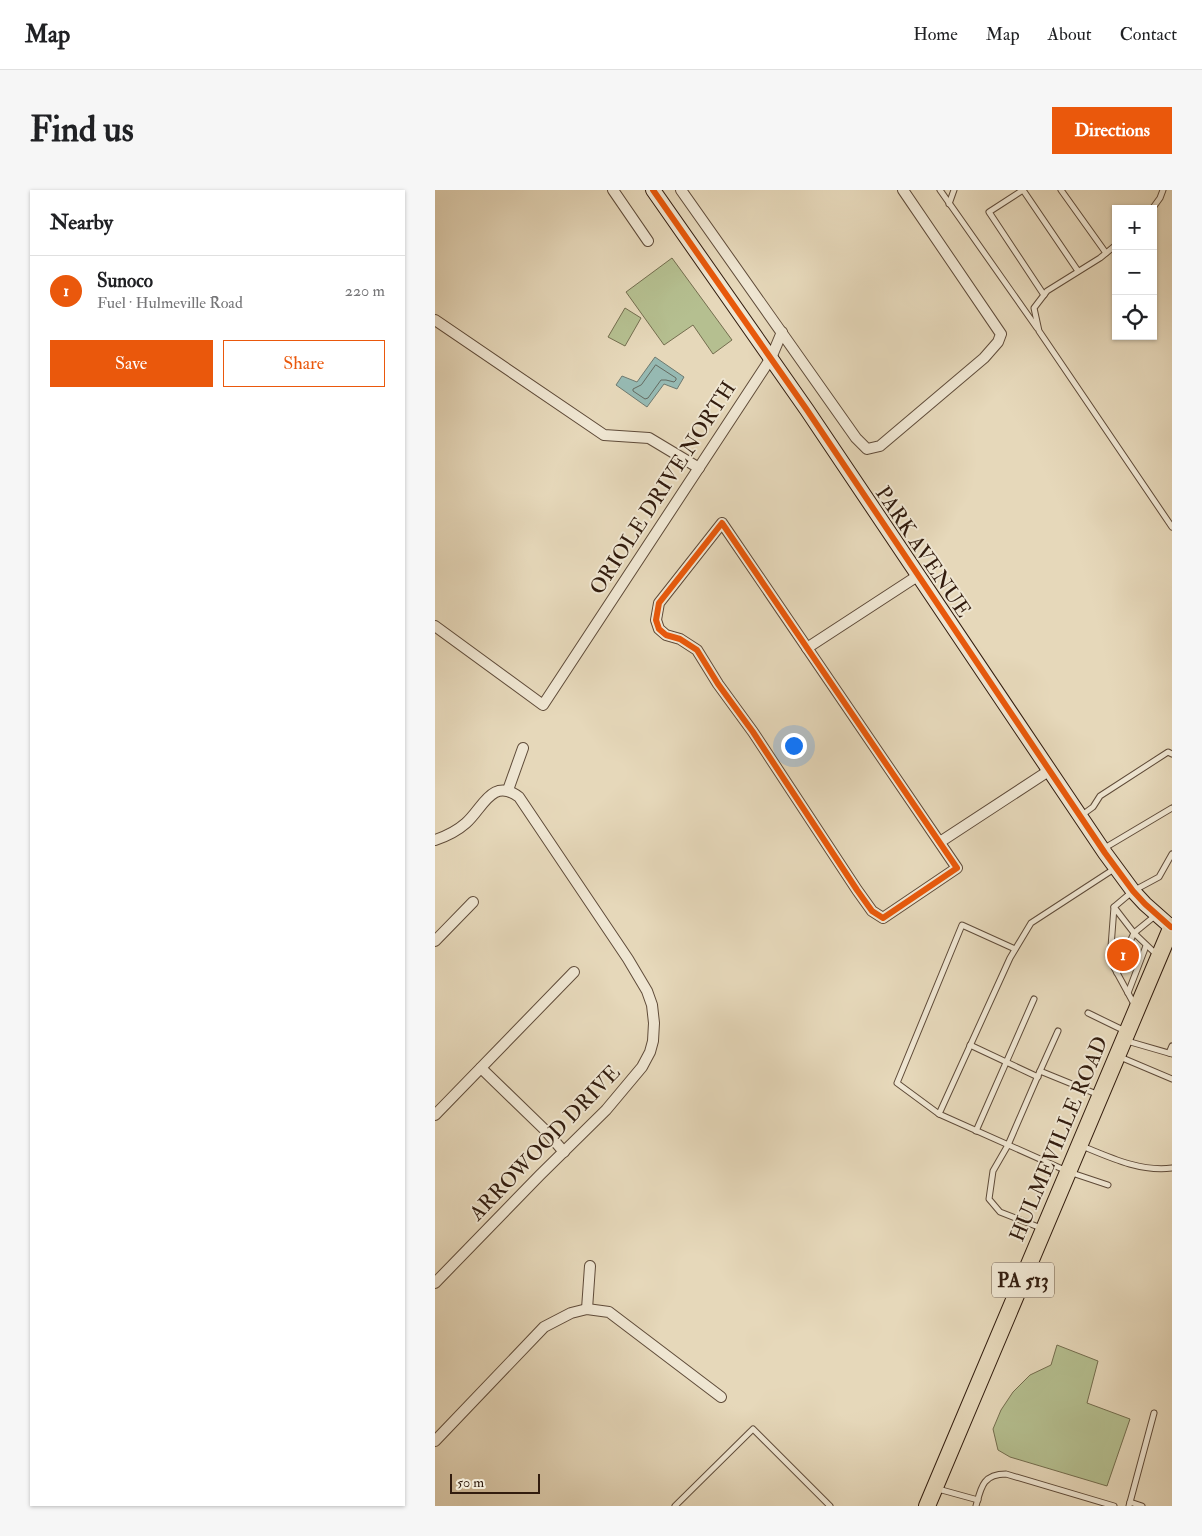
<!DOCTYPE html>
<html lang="en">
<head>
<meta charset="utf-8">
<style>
  :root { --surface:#fff; --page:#f6f6f6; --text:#202124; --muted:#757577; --line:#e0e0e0; --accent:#ea580c }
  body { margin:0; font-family:"IM FELL Double Pica",serif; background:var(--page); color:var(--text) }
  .controls { position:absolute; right:15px; top:15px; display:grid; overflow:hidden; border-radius:0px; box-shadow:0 1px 4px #0004 }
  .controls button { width:45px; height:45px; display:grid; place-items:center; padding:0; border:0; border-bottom:1px solid var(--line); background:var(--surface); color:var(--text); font:25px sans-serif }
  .scale { position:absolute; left:15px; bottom:12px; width:90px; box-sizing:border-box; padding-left:5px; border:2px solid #321c0e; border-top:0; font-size:14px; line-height:18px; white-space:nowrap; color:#321c0e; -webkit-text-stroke:4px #efe6d2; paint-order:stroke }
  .you { position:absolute; left:358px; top:555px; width:18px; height:18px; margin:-12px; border:4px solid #fff; border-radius:50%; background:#1a73e8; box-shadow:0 0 0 8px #1a73e833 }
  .badge { display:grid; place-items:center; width:32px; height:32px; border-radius:50%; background:var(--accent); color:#fff; font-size:16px; font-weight:700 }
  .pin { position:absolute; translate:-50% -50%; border:2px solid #fff; box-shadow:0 1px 5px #0006 }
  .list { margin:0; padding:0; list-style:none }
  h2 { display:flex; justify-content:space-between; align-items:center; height:65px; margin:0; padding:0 20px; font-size:21px }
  h2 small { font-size:16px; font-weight:400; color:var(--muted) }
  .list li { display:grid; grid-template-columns:32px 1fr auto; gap:15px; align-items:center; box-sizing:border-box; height:70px; padding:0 20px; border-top:1px solid var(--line) }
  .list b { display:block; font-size:19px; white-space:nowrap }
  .list p { margin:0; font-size:16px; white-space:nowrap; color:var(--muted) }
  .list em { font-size:16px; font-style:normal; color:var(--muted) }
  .actions { display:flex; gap:10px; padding:15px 20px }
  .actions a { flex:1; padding:11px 0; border:1px solid var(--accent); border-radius:0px; text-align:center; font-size:18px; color:var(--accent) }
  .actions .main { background:var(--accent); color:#fff }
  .icon { flex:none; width:28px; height:28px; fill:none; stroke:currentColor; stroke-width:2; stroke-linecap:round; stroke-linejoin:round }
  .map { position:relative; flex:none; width:737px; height:1316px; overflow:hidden; border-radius:0px }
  header { display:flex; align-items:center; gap:30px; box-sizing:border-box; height:70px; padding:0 25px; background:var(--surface); border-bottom:1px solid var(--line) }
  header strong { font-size:24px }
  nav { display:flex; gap:28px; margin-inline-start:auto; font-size:18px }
  .intro { display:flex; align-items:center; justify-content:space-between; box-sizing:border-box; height:120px; padding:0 30px }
  h1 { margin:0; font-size:35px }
  .button { padding:12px 22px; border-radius:0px; background:var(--accent); color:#fff; font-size:18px; font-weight:700 }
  main { display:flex; gap:30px; padding:0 30px }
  aside { flex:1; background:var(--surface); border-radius:0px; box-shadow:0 1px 4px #0004 }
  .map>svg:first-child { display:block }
  .green { fill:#b5bf90; stroke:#746e4f }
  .water { fill:#96b9b2; stroke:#6e7a70 }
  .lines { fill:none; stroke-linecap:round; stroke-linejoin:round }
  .shore { stroke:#646a60; stroke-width:1 }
  .lane-casing { stroke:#5f4b39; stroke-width:7 }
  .street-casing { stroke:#5f4b39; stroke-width:12 }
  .secondary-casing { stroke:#321c0e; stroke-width:16 }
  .primary-casing { stroke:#321c0e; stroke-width:18 }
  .lane { stroke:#efe6d2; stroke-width:5 }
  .street { stroke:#efe6d2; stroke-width:10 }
  .secondary { stroke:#efe6d2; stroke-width:14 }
  .primary { stroke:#e6d8ba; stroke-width:16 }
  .cycleway-casing { stroke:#efe6d2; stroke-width:9 }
  .cycleway { stroke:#e8590c; stroke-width:6 }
  .labels { text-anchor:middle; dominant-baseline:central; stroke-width:4; stroke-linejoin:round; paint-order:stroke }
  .shield { fill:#efe6d2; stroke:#6b5949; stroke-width:1 }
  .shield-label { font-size:20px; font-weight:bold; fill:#321c0e }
  .street-label { font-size:21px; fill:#321c0e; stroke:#efe6d2 }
</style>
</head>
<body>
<header>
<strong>Map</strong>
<nav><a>Home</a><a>Map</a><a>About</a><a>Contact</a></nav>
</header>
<div class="intro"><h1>Find us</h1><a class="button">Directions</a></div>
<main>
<aside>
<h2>Nearby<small></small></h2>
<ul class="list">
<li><span class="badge">1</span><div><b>Sunoco</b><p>Fuel · Hulmeville Road</p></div><em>220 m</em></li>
</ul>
<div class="actions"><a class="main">Save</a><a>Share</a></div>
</aside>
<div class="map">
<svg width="737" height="1316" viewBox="0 0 737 1316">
  <rect width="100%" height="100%" fill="#e6d8ba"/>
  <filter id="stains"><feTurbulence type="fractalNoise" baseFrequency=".004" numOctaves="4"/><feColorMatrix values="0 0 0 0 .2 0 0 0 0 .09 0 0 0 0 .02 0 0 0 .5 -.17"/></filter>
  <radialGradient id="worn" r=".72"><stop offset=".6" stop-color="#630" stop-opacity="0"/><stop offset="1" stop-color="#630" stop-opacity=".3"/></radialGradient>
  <g class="green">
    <polygon points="237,68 297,150 278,164 258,135 229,155 191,102"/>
    <polygon points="190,118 206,128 190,156 173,147"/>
    <polygon points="622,1155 663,1171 652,1213 695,1229 672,1296 575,1267 563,1260 558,1239 566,1220 578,1202 595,1185 616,1175"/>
  </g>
  <polygon class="water" points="220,167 249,187 242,199 229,194 212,217 181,195 187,186 202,192"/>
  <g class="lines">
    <polygon class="shore" points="221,175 241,188 241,190 239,192 231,190 226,190 213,208 210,209 198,201 198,199 206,195"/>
    <defs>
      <g id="lane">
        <polyline points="505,0 602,138"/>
        <polyline points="626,0 671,63"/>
        <polyline points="514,14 519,0"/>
        <polyline points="717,19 725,8 728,0"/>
        <polyline points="681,55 665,68 612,101 599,118 604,141 737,337"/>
        <polyline points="609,105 554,22 588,0 643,81"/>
        <polyline points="647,625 658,617 665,606 733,562 737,564"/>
        <polyline points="668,659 737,618"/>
        <polyline points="679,717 699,743 721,725"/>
        <polyline points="692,758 699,743 722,765"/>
        <polyline points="682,783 686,774"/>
        <polyline points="693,803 711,756"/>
        <polyline points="699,814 675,770 679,717 698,701 724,687 737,664"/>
        <polyline points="653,823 690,841"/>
        <polyline points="692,851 737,864"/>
        <polyline points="535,855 603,887"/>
        <polyline points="734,863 737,856"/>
        <polyline points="685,867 737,889"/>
        <polyline points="605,881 623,841"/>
        <polyline points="504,924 462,893 527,735 580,759"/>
        <polyline points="541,941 599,809"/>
        <path d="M647,956C676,968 706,982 737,978"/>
        <polyline points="673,995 634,982 504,924 575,768 596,733 679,679"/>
        <polyline points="606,1038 565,1022 554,1009 558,981 573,955 605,881 664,905"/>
        <polyline points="503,1299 543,1310"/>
        <polyline points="695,1312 707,1316"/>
        <polyline points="240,1316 318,1239 395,1316"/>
        <path d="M541,1316C546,1297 548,1284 571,1284L679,1316"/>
        <polyline points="694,1316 719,1223"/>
      </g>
      <g id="street">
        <polyline points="178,0 213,51"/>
        <polyline points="246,0 421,248 432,259 445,256 549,168 563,152 566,144 468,0"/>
        <polyline points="0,130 169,245 214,248 264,278"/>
        <polygon points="287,333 522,678 448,728 437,721 422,700 318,542 283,494 262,460 245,449 231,445 224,439 221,430 224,413"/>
        <polyline points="0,436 108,515 336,168 347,142"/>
        <polyline points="372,458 484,385"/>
        <polyline points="73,600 88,558"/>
        <path d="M0,650C12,646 22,641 31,633C48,618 57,587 84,607L193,769L212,801L217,815L219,833L218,851L215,862L207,877L171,920L105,985L0,1093"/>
        <polyline points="505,652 615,580"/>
        <polyline points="0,751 38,712"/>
        <polyline points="46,878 110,940 129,962"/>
        <polyline points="0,925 139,782"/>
        <polyline points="152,1119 155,1076"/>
        <polyline points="0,1251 109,1137 136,1123 152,1119 174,1122 286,1207"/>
      </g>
      <polyline id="secondary" points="218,0 372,220 670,663 698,701 710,714 736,737"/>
      <polyline id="primary" points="492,1316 737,736"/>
    </defs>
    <use href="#lane" class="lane-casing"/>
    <use href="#street" class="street-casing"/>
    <use href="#secondary" class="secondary-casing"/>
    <use href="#primary" class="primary-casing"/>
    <use href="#lane" class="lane"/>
    <use href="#street" class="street"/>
    <use href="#secondary" class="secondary"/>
    <use href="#primary" class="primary"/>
    <defs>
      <g id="cycleway">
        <polyline points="218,0 372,220 670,663 698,701 710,714 736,737"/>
        <polygon points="287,333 522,678 448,728 437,721 422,700 318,542 283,494 262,460 245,449 231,445 224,439 221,430 224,413"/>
      </g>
    </defs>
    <use href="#cycleway" class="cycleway-casing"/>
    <use href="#cycleway" class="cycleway"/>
  </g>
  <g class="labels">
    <rect class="shield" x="557" y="1072.5" width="62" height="35" rx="4"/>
    <g class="shield-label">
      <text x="588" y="1090">PA 513</text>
    </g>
    <g class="street-label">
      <text transform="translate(228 298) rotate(-57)">ORIOLE DRIVE NORTH</text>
      <text transform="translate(488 362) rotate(56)">PARK AVENUE</text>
      <text transform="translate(624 949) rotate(-67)">HULMEVILLE ROAD</text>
      <text transform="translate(110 953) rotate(-46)">ARROWOOD DRIVE</text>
    </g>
  </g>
  <rect width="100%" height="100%" filter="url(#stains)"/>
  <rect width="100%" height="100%" fill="url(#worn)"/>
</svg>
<div class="controls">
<button>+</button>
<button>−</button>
<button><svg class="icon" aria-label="locate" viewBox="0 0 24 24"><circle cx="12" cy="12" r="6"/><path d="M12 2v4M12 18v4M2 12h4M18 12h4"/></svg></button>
</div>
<div class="scale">50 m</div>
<div class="you"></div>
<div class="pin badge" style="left:688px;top:765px">1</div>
</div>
</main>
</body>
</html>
